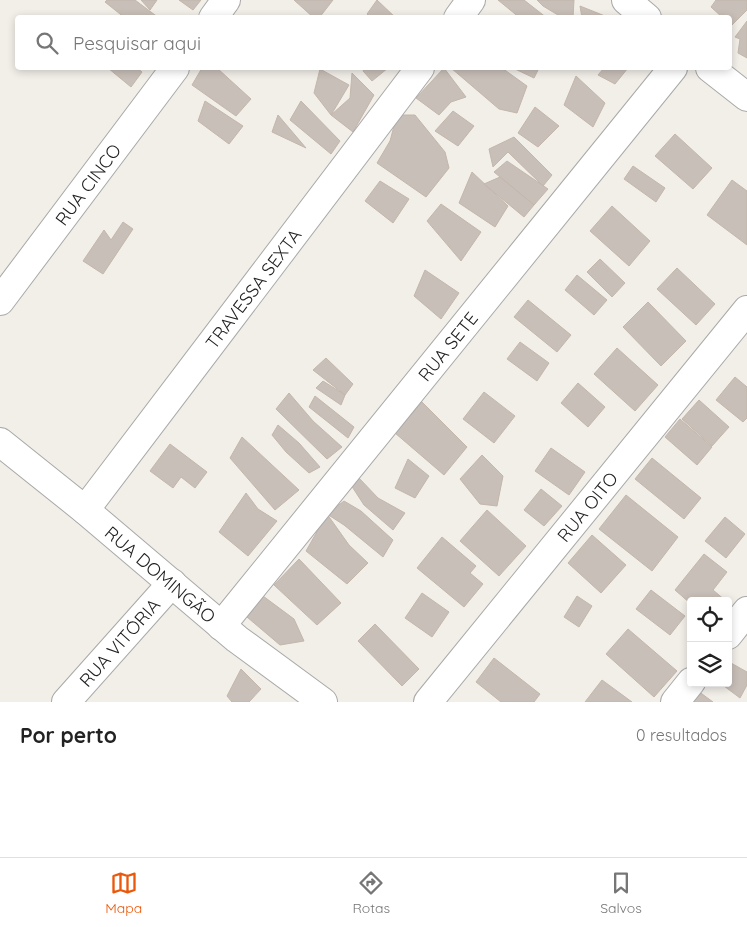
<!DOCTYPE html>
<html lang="pt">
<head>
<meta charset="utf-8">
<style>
  :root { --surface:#fff; --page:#f2f2f2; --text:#222; --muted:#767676; --line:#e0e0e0; --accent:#ea580c }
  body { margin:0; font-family:Quicksand,sans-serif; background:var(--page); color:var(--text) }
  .controls { position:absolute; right:15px; bottom:15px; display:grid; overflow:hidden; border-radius:5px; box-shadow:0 2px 8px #0003 }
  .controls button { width:45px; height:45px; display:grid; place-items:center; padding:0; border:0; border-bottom:1px solid var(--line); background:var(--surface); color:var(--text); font:25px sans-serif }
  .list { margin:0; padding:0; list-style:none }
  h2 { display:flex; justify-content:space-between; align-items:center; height:65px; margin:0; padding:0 20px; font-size:21px }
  h2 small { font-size:16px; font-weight:400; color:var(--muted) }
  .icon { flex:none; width:28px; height:28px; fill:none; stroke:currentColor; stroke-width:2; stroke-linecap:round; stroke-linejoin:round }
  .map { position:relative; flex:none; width:747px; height:702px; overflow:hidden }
  .search { position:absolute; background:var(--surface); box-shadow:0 2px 8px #0003; left:15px; right:15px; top:15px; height:55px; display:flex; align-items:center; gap:12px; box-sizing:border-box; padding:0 18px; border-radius:5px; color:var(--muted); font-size:19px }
  .sheet { height:155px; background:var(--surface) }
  nav { display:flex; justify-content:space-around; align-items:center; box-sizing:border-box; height:70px; border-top:1px solid var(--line); background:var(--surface); font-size:14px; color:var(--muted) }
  nav a { display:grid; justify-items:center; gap:2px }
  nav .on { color:var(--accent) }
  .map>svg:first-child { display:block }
  .building { fill:#c7bfb8; stroke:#c4b6ab }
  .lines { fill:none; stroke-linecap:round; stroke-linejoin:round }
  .minor-casing { stroke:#a9a9a9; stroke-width:30 }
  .minor { stroke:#fff; stroke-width:28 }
  .labels { text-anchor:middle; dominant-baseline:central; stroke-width:4.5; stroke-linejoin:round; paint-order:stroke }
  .street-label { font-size:18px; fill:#222; stroke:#fff }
</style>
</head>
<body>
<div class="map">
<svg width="747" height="702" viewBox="0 0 747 702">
  <rect width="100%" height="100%" fill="#f2efe9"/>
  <g class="building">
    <polygon points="107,0 135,0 159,18 125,18 105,2"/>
    <polygon points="141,0 157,0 150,10"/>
    <polygon points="179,0 201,0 193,10"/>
    <polygon points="294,0 333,0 319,18 314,18"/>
    <polygon points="377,0 396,18 371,18 367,14"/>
    <polygon points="498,0 524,0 547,18 520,18"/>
    <polygon points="537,0 574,0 573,18 563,18 543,6"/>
    <polygon points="716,0 747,0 747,10 732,25 730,23 730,18 723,18 711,7"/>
    <polygon points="580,6 610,18 582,18"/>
    <polygon points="747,21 747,58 738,53 740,39 735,37"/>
    <polygon points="108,68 137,68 142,72 131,87"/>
    <polygon points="202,68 217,68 251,99 236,116 192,85"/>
    <polygon points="365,68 388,68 372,81 363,71"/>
    <polygon points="444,68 466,97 451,102 439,115 416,98"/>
    <polygon points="451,68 502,68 527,86 517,113 499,109"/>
    <polygon points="513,68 539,68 534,78"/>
    <polygon points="604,68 628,68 615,84 598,75"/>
    <polygon points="320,69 349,85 331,115 314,93"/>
    <polygon points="352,73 374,95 353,132 331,115 350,98"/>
    <polygon points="576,76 605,103 593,127 564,105"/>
    <polygon points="205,101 243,126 229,144 198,121"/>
    <polygon points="301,101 340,141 331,154 290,120"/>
    <polygon points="535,107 559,126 538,147 518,133"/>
    <polygon points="453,111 474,126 458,146 435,131"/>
    <polygon points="278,115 306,148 272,132"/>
    <polygon points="397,115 415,115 445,152 449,168 426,197 377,163 390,141"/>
    <polygon points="675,134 712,168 693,189 655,156"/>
    <polygon points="514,137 552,175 543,186 508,152 493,167 489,149"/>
    <polygon points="507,161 548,189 534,205 494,172"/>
    <polygon points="633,166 665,188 656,202 624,179"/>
    <polygon points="472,172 508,206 495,227 459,203"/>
    <polygon points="500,177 534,205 524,217 484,184"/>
    <polygon points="732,180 747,191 747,245 707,215"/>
    <polygon points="380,181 409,199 393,223 365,201"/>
    <polygon points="441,204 481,232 461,261 427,221"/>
    <polygon points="612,206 650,241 629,266 590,231"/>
    <polygon points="123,222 133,229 103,274 83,261 104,230 111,240"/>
    <polygon points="600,259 625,283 612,297 587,272"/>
    <polygon points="677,268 715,304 696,325 657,289"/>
    <polygon points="425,270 459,293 441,319 414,296"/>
    <polygon points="577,275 607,300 594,315 565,290"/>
    <polygon points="528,300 571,335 557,352 514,317"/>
    <polygon points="648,302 686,341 661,366 623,327"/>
    <polygon points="520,342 549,363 537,381 507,359"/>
    <polygon points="617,348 658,385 635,411 594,374"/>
    <polygon points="326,358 353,384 345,395 313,370"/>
    <polygon points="735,377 747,387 747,418 743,422 716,400"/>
    <polygon points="323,381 345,395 341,405 316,388"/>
    <polygon points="578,383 605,407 588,427 561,403"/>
    <polygon points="484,392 515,416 494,443 463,419"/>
    <polygon points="289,393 313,421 342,447 327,459 276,409"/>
    <polygon points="315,396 354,427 348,438 309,407"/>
    <polygon points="699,400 729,427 712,446 682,419"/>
    <polygon points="422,402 467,447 444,475 395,433"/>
    <polygon points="680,419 712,447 697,465 665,437"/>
    <polygon points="278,425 299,443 320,467 309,473 286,452 272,435"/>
    <polygon points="242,437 299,490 275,510 230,458"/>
    <polygon points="170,444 207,472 195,488 181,477 173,488 150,471"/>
    <polygon points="551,448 585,472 569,495 535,471"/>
    <polygon points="482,455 503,476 497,506 480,504 460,479"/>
    <polygon points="652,458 701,498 684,519 635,479"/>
    <polygon points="408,459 429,476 415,498 395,488"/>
    <polygon points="358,477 378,498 405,513 393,530 364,505 351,485"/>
    <polygon points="541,489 562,506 544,526 524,510"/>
    <polygon points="246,493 258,509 277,521 248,556 219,532"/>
    <polygon points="626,495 678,537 652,571 599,529"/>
    <polygon points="344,501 361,511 393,540 383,557 344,525 327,514"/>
    <polygon points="487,510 526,546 499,576 460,541"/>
    <polygon points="327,514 349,545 368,563 347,584 306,551"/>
    <polygon points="725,517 745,534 726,558 705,541"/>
    <polygon points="592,535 626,565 601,593 568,563"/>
    <polygon points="442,537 476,566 470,573 483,584 464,607 417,568"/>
    <polygon points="704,554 727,572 713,590 726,601 691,601 691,604 675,590"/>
    <polygon points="299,559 341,603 317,625 274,585"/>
    <polygon points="651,590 685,616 670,635 636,609"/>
    <polygon points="422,593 449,612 432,637 405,618"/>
    <polygon points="263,596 294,619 304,641 280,645 247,617"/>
    <polygon points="577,596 592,606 579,627 564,617"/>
    <polygon points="375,624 419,669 402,686 358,641"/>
    <polygon points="628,629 677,671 654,697 606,654"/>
    <polygon points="494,658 540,694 534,702 501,702 476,682"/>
    <polygon points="731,663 747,672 747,685 740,698 724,686 725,683 728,683 728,673"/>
    <polygon points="241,669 261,689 249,702 232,702 227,696"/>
    <polygon points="602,680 632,702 585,702"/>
    <polygon points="698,691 713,702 694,702"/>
  </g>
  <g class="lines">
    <defs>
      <g id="minor">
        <polyline points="626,0 647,18"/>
        <polyline points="213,18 226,0"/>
        <polyline points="458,18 471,0"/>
        <polyline points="710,68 747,97"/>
        <path id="s1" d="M0,301L175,68"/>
        <path id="s2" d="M0,442L85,510L237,639L323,702"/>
        <path id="s3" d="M85,510L420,68"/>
        <path id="s4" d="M221,626L673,68"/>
        <polyline points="728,635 747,611"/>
        <path id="s5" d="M66,702L172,583"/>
        <path id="s6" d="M428,702L747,310"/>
        <polyline points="675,702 691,682"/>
      </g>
    </defs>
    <use href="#minor" class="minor-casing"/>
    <use href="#minor" class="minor"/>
  </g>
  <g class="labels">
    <g class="street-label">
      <text stroke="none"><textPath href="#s1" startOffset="146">RUA CINCO</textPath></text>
      <text stroke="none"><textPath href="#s3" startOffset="278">TRAVESSA SEXTA</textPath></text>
      <text stroke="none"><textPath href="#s4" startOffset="360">RUA SETE</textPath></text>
      <text stroke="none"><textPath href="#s6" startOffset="252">RUA OITO</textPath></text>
      <text stroke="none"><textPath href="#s2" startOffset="208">RUA DOMINGÃO</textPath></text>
      <text stroke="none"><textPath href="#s5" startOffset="80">RUA VITÓRIA</textPath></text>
    </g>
  </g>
</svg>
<div class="controls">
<button><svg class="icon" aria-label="locate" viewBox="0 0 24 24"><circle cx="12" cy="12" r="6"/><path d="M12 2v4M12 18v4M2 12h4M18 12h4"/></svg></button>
<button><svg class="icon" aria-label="layers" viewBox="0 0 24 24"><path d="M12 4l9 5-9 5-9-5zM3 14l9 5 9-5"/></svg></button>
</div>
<div class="search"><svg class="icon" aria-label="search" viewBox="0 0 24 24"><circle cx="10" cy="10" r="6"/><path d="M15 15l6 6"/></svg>Pesquisar aqui</div>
</div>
<section class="sheet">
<h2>Por perto<small>0 resultados</small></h2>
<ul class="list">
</ul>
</section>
<nav>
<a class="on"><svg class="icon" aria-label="map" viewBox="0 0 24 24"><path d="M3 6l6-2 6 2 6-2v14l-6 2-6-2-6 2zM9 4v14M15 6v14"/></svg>Mapa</a>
<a><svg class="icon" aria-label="directions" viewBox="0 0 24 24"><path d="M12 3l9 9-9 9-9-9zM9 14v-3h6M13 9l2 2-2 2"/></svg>Rotas</a>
<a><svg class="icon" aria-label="saved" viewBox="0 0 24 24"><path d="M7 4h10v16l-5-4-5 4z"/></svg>Salvos</a>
</nav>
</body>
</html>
